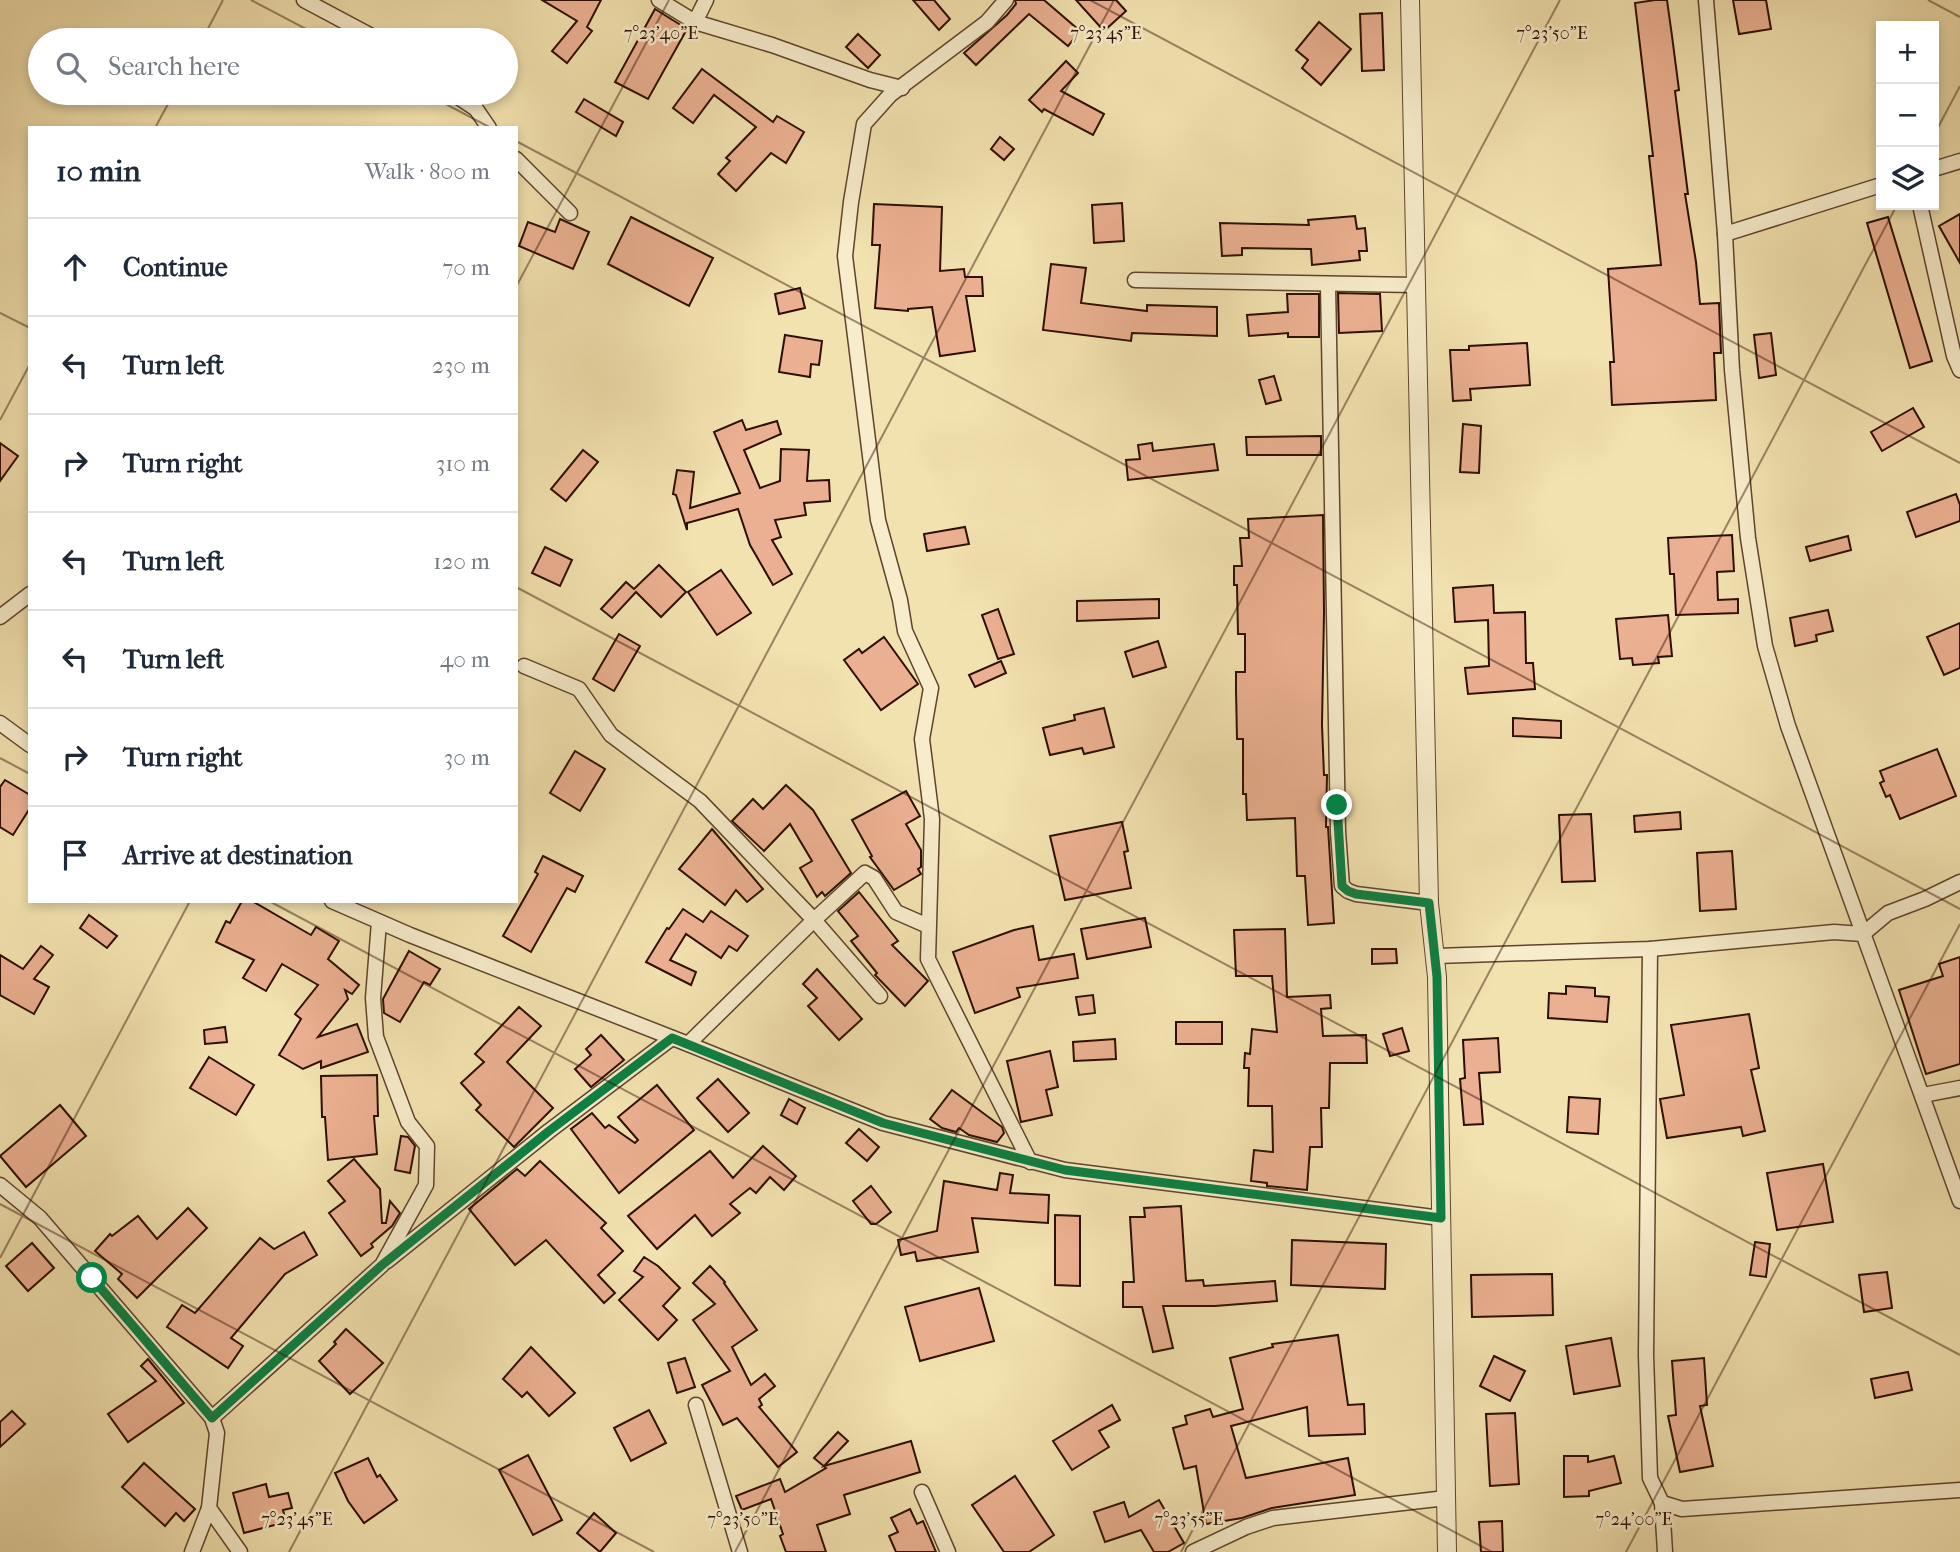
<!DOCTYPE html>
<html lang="en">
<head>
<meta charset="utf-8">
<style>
  :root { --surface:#fff; --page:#f6f6f7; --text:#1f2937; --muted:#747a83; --line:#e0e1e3 }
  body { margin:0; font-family:"IM FELL French Canon",serif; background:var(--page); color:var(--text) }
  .controls { position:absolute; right:21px; top:21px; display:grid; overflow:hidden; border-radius:0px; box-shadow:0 4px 10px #0003 }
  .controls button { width:63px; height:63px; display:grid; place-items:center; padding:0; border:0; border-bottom:2px solid var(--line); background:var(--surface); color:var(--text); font:35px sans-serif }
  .stop { position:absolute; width:21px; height:21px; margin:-16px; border:5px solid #0b8043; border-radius:50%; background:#fff }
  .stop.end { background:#0b8043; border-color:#fff; box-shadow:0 2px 7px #0008 }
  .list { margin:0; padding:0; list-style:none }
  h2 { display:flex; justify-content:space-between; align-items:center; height:91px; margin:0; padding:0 28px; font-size:30px }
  h2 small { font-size:23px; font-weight:400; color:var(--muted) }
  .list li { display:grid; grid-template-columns:46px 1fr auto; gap:21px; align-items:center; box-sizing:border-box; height:98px; padding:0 28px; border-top:2px solid var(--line) }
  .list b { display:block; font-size:26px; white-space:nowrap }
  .list em { font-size:23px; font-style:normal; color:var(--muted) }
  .icon { flex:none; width:38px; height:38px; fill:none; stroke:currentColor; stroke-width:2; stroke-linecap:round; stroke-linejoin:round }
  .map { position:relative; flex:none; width:1960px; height:1552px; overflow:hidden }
  .search { position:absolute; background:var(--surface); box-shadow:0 4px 10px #0003; left:28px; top:28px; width:490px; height:77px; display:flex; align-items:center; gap:18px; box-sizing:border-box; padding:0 24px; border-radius:38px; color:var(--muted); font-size:26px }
  .panel { position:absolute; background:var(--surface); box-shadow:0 4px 10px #0003; left:28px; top:126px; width:490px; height:777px; border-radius:0px }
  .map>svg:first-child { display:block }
  .building { fill:#ebb091; stroke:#2e0e00; stroke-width:2 }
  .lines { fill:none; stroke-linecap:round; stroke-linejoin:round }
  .minor-casing { stroke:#5f432c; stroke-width:17 }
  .tertiary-casing { stroke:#5f432c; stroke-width:20 }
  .minor { stroke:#f7eccb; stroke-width:14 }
  .tertiary { stroke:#f7eccb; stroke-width:18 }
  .route { stroke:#0b8043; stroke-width:9 }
  .ticks { fill:none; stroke:#2e0e00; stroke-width:2; stroke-opacity:0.45 }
  .ticks-label { font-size:18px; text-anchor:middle; fill:#2e0e00; stroke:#f7eccb; stroke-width:5; stroke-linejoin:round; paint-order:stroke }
</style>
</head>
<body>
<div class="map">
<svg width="1960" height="1552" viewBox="0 0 1960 1552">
  <rect width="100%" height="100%" fill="#f2e2af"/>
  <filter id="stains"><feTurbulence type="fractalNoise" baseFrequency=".00286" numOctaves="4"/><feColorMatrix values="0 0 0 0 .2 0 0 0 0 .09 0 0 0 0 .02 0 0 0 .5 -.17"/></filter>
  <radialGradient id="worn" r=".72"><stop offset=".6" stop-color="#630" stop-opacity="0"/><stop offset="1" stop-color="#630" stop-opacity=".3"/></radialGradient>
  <g class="building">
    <polygon points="542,0 601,0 587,27 592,31 567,63 552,51 577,21"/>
    <polygon points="913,0 934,0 950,19 939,30"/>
    <polygon points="1015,0 1044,0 1080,31 1068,46 1029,14 976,65 964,53 1007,15 1016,4"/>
    <polygon points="1076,0 1116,0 1126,11 1104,31"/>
    <polygon points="1655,0 1667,0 1672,36 1679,90 1675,91 1688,194 1685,194 1696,262 1700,304 1719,303 1721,353 1714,353 1716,400 1612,405 1610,362 1614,362 1608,269 1661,265 1649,156 1653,156 1635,3"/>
    <polygon points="1733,0 1766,0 1771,29 1739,34"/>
    <polygon points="655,9 687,29 648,99 615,82"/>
    <polygon points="1382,13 1384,70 1362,71 1360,14"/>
    <polygon points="1319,22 1351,49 1321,85 1302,68 1308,60 1296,50"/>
    <polygon points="858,34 880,55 868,68 846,47"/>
    <polygon points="1066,61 1078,73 1061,91 1104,114 1093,135 1044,109 1042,112 1029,100"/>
    <polygon points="702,69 773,122 777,116 804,132 786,163 771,153 736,191 718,174 730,161 726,158 756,127 714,95 693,123 673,108"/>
    <polygon points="584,99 623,122 616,136 576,112"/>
    <polygon points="1000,137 1014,149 1004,160 991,149"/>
    <polygon points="1122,203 1124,241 1094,243 1092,205"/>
    <polygon points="874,204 942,207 940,271 964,269 965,277 982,277 983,296 966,296 975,351 940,356 932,307 908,309 908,311 875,308 880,245 872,245"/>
    <polygon points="1960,214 1960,263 1939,226"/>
    <polygon points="1355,216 1357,229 1365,228 1367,251 1359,251 1360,260 1312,265 1311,249 1242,248 1242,255 1222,256 1220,223 1309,225 1308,220"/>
    <polygon points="631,217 713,258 689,306 608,264"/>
    <polygon points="1888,217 1932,361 1910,368 1867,223"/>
    <polygon points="560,219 589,232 573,269 519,246 528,222 555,232"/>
    <polygon points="1051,264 1086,268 1081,303 1147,311 1147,305 1217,307 1217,336 1132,333 1131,341 1043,330"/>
    <polygon points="800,288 805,308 779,314 775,294"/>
    <polygon points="1338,293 1380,294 1382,331 1339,333"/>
    <polygon points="1287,294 1319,294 1319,337 1288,337 1288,333 1249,336 1247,315 1288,312"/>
    <polygon points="1771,333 1776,375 1759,378 1754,335"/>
    <polygon points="785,335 822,341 819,365 811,364 810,377 779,372"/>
    <polygon points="1527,343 1530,385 1470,389 1471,400 1453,401 1450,350 1469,350 1469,346"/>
    <polygon points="1274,376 1281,400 1266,404 1259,380"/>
    <polygon points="1913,408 1924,427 1882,451 1871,432"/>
    <polygon points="742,420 746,430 777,421 781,434 744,450 760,488 780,481 781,449 809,450 807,481 829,480 830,501 804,503 806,515 775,520 781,537 772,540 792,574 773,585 750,545 738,509 687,523 687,530 676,495 673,494 677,470 694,472 690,508 740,493 714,432"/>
    <polygon points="1463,424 1481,426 1479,473 1460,472"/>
    <polygon points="1321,436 1321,455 1247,455 1246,437"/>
    <polygon points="0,443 18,456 0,481"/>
    <polygon points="1152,443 1153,451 1214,444 1218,470 1128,480 1126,460 1140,459 1138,445"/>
    <polygon points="583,450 598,462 566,501 551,489"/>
    <polygon points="1956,494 1960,505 1960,521 1916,537 1907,512"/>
    <polygon points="1323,515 1324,612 1322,725 1324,775 1327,775 1326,827 1328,827 1334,923 1308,925 1305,876 1297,876 1295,818 1247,820 1246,794 1243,794 1243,739 1237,739 1236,690 1236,672 1245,672 1245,634 1238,634 1237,585 1234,585 1234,566 1242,566 1240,538 1249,538 1248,519"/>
    <polygon points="965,527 969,544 927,551 924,534"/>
    <polygon points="1732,535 1734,571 1717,572 1718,600 1738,599 1738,613 1676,615 1674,574 1670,574 1668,538"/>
    <polygon points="1848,536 1851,550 1810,561 1806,547"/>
    <polygon points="545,547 572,560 560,586 532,573"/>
    <polygon points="659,565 686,592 661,617 636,592 612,618 601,609 626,582 634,589"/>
    <polygon points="721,570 751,613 717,635 688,592"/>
    <polygon points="1493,585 1494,613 1525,612 1526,663 1533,663 1535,689 1468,694 1465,668 1489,666 1488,620 1455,622 1453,588"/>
    <polygon points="1159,599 1159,618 1077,621 1077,601"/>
    <polygon points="998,609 1014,654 998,659 982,615"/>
    <polygon points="1828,610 1833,631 1816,635 1817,641 1795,646 1790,618"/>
    <polygon points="1668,615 1672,656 1658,657 1659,663 1633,665 1632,658 1620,659 1616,619"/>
    <polygon points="1960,623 1960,668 1944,675 1927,637"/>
    <polygon points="619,634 640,646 614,691 593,679"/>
    <polygon points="884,637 918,684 881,710 844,660 859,649 862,653"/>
    <polygon points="1158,641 1166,667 1133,677 1125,652"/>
    <polygon points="1001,661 1006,673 975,687 969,675"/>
    <polygon points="1104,708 1114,747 1084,754 1082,748 1050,755 1043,728 1075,720 1074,715"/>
    <polygon points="1513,718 1561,721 1561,738 1513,736"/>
    <polygon points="1937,749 1956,796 1900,819 1890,795 1886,797 1880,783 1884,781 1880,771"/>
    <polygon points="575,751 605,769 580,811 550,793"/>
    <polygon points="5,780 30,795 30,808 13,835 0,827 0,787"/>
    <polygon points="786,785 813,810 851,873 825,896 822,892 817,897 800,868 812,861 790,824 764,851 732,821 753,799 763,809"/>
    <polygon points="906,791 920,816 906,824 921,850 921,867 918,869 921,874 894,890 870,857 872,856 852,820"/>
    <polygon points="1680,812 1681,829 1635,832 1634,816"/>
    <polygon points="1591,814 1595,881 1562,882 1559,815"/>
    <polygon points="1122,822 1128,851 1124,852 1131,888 1065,900 1050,836"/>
    <polygon points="712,829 763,889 747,902 736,890 725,905 679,869"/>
    <polygon points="1732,851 1736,909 1700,911 1697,853"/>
    <polygon points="543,856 583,876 575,892 567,888 531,952 503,936 538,874 535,872"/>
    <polygon points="859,892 898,941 892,945 928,981 905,1006 875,975 877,973 851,941 858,936 838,911"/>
    <polygon points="242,901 252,901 311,935 316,927 339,941 328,959 359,985 352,994 345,990 348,999 318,1037 357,1024 368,1052 321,1068 321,1061 303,1069 279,1055 301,1019 295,1014 318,985 282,964 266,991 243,978 254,960 216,942 226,921 230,923"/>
    <polygon points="683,909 703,922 711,911 748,936 737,951 729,946 721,958 686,934 670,960 696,972 691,985 646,962 667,928 669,929"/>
    <polygon points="89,915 117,936 107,948 80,928"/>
    <polygon points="1145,918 1151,947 1087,959 1081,929"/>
    <polygon points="1033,926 1039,960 1074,954 1078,978 1017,988 1020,997 975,1013 953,952 1014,930"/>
    <polygon points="1285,929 1287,997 1330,995 1331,1008 1321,1009 1323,1036 1366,1035 1367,1063 1330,1063 1329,1108 1321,1108 1322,1147 1310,1147 1307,1190 1267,1186 1267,1183 1251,1181 1254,1150 1273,1152 1272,1106 1248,1106 1249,1068 1244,1068 1245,1053 1250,1054 1252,1029 1277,1032 1272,976 1236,976 1234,930"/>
    <polygon points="41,946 53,955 34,979 49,987 34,1014 0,995 0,955 23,969"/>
    <polygon points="1372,949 1396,949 1397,963 1372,964"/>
    <polygon points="409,951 440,969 430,985 424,982 400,1022 384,1013 383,999"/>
    <polygon points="1960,957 1960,1064 1926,1074 1899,990 1943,976 1939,964"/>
    <polygon points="817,969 862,1019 839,1040 808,1006 817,998 803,984"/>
    <polygon points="1566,986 1595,988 1595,996 1609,997 1607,1022 1548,1018 1549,993 1566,994"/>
    <polygon points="1093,995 1095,1013 1079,1015 1076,997"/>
    <polygon points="519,1007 541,1026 507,1062 553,1108 514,1147 476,1110 481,1105 461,1083 484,1062 475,1054"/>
    <polygon points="1749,1014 1759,1068 1751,1070 1765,1131 1743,1136 1741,1127 1667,1138 1660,1099 1684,1095 1671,1025"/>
    <rect x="1176" y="1022" width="46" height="22"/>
    <polygon points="225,1027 227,1042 205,1044 204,1030"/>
    <polygon points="1402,1028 1409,1051 1390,1056 1383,1034"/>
    <polygon points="601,1035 624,1060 591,1087 575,1069 591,1055 586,1049"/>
    <polygon points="1498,1038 1500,1072 1479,1073 1483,1124 1464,1125 1460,1079 1465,1078 1463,1040"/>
    <polygon points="1115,1039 1116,1059 1074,1061 1073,1042"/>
    <polygon points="1050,1051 1058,1087 1046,1090 1052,1115 1021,1122 1007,1061"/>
    <polygon points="209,1057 254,1085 236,1115 190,1088"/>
    <polygon points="377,1075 378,1116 374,1116 377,1154 328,1160 325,1117 322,1117 321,1076"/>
    <polygon points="718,1079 749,1113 728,1132 697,1098"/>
    <polygon points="657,1085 694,1130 619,1193 571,1129 592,1113 605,1128 609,1125 635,1143 638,1140 618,1117"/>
    <polygon points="952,1090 1002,1127 1004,1133 997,1142 969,1135 959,1128 956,1132 942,1128 930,1119"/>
    <polygon points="1569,1097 1600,1099 1598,1134 1567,1132"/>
    <polygon points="789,1099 805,1108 797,1124 781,1115"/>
    <polygon points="60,1105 86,1136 26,1187 0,1156"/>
    <polygon points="859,1129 879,1147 867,1161 846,1143"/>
    <polygon points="401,1136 408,1137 415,1146 410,1173 395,1170"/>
    <polygon points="763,1146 796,1176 784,1190 770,1177 756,1193 750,1188 730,1204 740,1213 712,1236 695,1215 657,1249 628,1216 710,1151 733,1178"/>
    <polygon points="354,1159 380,1189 382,1223 386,1223 390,1201 400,1213 392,1226 371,1244 373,1247 361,1256 329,1213 345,1201 328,1181"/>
    <polygon points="540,1161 606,1223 601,1228 623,1251 598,1275 615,1293 604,1303 546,1240 515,1265 469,1209 517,1169 525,1176"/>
    <polygon points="1823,1164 1833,1222 1777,1230 1767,1173"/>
    <polygon points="1000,1173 1013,1175 1010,1193 1049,1195 1048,1223 972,1218 978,1252 917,1261 915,1252 901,1255 898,1240 937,1231 944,1181 997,1190"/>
    <polygon points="871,1186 891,1212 876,1224 871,1224 853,1201"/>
    <polygon points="1181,1206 1186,1281 1203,1280 1204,1286 1275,1281 1277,1301 1215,1306 1163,1306 1173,1348 1153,1352 1142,1307 1123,1307 1123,1282 1134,1282 1130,1217 1145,1217 1144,1208"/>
    <polygon points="188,1208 207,1228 137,1298 118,1279 122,1274 95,1251 110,1234 112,1236 138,1216 157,1239"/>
    <polygon points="1055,1215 1080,1216 1080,1286 1055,1285"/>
    <polygon points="304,1232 317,1255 285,1274 231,1338 243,1346 228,1368 167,1327 182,1305 195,1313 260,1238 274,1249"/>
    <polygon points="1292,1240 1386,1244 1385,1289 1291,1285"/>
    <polygon points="1755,1242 1770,1244 1766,1277 1750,1275"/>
    <polygon points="32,1243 54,1268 28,1291 6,1266"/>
    <polygon points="644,1257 658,1266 680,1288 663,1306 677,1320 658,1340 619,1300 643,1277 634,1271"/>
    <polygon points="710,1266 725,1282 724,1283 757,1330 732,1347 751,1385 765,1374 775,1386 759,1399 762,1405 759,1407 797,1452 778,1467 737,1418 723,1425 702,1385 730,1371 693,1320 715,1304 693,1283"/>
    <polygon points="1887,1272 1892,1308 1864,1312 1859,1275"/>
    <polygon points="1552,1274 1553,1315 1472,1317 1471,1275"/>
    <polygon points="979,1288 994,1341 920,1361 905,1307"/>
    <polygon points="346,1329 383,1363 350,1394 319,1361 336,1344 334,1342"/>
    <polygon points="1338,1335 1348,1405 1364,1404 1365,1434 1309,1436 1307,1407 1231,1426 1246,1478 1348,1458 1355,1495 1272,1508 1242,1518 1206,1524 1196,1466 1184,1469 1173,1428 1187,1424 1185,1416 1210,1409 1213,1417 1243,1409 1230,1358 1273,1347 1272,1344"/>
    <polygon points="1611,1338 1620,1386 1574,1394 1566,1346"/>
    <polygon points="531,1347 575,1393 549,1416 527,1392 522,1397 503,1379"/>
    <polygon points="1494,1356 1525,1371 1510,1401 1480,1386"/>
    <polygon points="685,1358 695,1387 677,1393 668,1363"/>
    <polygon points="1704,1358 1707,1405 1700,1406 1713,1466 1680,1472 1668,1416 1676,1415 1672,1361"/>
    <polygon points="148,1359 184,1403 128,1442 108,1414 156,1381 141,1366"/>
    <polygon points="1908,1372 1912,1390 1875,1398 1871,1379"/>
    <polygon points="1112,1405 1120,1420 1099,1431 1109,1447 1072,1470 1053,1441"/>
    <polygon points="649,1410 666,1443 631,1461 614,1428"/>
    <polygon points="12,1411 25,1424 0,1447 0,1422"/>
    <polygon points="1515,1413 1519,1484 1490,1486 1486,1414"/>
    <polygon points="838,1432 848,1441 824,1466 911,1441 920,1472 844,1495 850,1514 817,1525 826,1552 786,1552 780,1536 783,1534 771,1499 742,1510 736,1496 780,1479 785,1492 826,1468 814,1458"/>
    <polygon points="528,1455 562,1520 533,1535 499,1470"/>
    <polygon points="1564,1456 1588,1456 1588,1462 1614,1456 1621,1483 1589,1491 1589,1496 1564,1497"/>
    <polygon points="368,1458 377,1477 380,1475 397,1500 364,1523 348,1501 335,1473"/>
    <polygon points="144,1463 195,1509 184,1521 176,1513 165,1526 122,1487"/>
    <polygon points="1015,1476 1054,1535 1029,1552 1004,1552 972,1505"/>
    <polygon points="266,1484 269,1497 288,1493 292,1508 283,1510 286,1522 244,1533 233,1493"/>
    <polygon points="1159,1500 1184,1543 1168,1552 1154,1552 1141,1530 1105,1542 1094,1512 1124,1502 1129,1517"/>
    <polygon points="910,1509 917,1524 923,1521 936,1552 896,1552 889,1536 898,1532 891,1518"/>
    <polygon points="594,1513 616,1533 600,1552 577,1533"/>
    <polygon points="1502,1521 1503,1552 1481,1552 1479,1522"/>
  </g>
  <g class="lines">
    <defs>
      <g id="minor">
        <polyline points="304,0 379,40"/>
        <polyline points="659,0 695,22 772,45 870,80 902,88"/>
        <polyline points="1006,0 987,22 890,95 864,124 851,202 845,256 878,520 900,600 905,631 931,688 922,739 932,819 928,959 1030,1162"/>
        <polyline points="1706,0 1725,234 1732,370 1748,538 1765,646 1788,726 1960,1201"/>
        <polyline points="695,22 706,0"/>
        <polyline points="452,93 476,109 489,128"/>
        <polyline points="516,159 570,213"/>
        <polyline points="1934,169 1960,161"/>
        <polyline points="1920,205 1954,356 1960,370"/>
        <polyline points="1725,234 1881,185"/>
        <polyline points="1135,280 1415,285"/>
        <polyline points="1328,285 1338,832 1342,886 1348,891 1356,894 1429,903"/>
        <polyline points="0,617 30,594"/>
        <polyline points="524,666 579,689 611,735 700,801 814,920 688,1044"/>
        <polyline points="0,723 30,745"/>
        <polyline points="332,901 410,935 688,1044 883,1123 1065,1170 1441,1218"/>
        <polyline points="1650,949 1646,1355 1650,1478 1662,1503 1682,1509 1960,1490"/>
        <polyline points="1436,956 1650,949 1834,932 1863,934 1888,913 1925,899 1960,882"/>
        <polyline points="880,996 814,920 865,873 874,878 896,912 928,926"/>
        <polyline points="1923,1095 1960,1088"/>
        <polyline points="0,1185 40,1218 212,1418 217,1433 209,1508"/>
        <polyline points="387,1261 549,1131 672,1038"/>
        <polyline points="696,1405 740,1552"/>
        <polyline points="212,1418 382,1265 426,1185 427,1146 408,1122 376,1037 373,998 379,922"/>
        <polyline points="922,1492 948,1552"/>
        <polyline points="1662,1503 1665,1552"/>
        <polyline points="192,1552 209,1508 240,1552"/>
        <polyline points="1193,1552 1246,1527 1273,1518 1446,1498"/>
      </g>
      <polyline id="tertiary" points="1410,0 1429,903 1437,977 1447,1552"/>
    </defs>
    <use href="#minor" class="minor-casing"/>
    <use href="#tertiary" class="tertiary-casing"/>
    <use href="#minor" class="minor"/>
    <use href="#tertiary" class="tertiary"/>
  </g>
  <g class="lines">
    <polyline class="route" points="92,1278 212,1418 382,1265 549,1131 672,1038 883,1123 1065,1170 1441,1218 1437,977 1429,903 1356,894 1348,891 1342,886 1337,805"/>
  </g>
  <path class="ticks" d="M251,0L327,40M1090,0L1960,463M1928,0L1960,17M202,40L223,0M425,93L491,128M155,128L174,93M1934,135L1960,86M516,141L1960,909M516,287L669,0M0,313L30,328M0,420L30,364M516,587L1960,1355M0,758L30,774M269,901L1492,1552M0,1204L654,1552M0,1258L190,901M289,1552L1114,0M735,1552L1560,0M1181,1552L1897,205M1626,1552L1960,924"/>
  <g class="ticks-label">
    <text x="661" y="39">7°23'40"E</text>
    <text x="1106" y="39">7°23'45"E</text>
    <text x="1552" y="39">7°23'50"E</text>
    <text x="297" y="1525">7°23'45"E</text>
    <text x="743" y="1525">7°23'50"E</text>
    <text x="1189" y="1525">7°23'55"E</text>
    <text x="1634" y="1525">7°24'00"E</text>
  </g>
  <rect width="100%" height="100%" filter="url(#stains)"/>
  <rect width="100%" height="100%" fill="url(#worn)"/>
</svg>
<div class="controls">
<button>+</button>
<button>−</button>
<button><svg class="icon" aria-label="layers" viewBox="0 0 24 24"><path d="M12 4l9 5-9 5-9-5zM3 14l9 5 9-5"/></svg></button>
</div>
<div class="stop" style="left:92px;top:1278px"></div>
<div class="stop end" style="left:1337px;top:805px"></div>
<div class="search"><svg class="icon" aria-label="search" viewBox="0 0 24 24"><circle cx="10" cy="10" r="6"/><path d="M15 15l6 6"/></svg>Search here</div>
<section class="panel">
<h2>10 min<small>Walk · 800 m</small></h2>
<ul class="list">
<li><svg class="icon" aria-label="ahead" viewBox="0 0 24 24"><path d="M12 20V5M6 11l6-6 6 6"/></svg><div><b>Continue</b></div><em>70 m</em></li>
<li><svg class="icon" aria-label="left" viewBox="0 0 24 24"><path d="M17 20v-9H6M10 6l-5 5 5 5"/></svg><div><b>Turn left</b></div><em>230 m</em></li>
<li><svg class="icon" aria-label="right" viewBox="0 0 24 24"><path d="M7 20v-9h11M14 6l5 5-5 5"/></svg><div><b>Turn right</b></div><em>310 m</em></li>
<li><svg class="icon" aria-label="left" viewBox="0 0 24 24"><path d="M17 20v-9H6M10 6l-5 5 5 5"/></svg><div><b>Turn left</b></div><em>120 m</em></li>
<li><svg class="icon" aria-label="left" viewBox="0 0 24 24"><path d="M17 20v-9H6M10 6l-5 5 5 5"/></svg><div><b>Turn left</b></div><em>40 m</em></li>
<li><svg class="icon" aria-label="right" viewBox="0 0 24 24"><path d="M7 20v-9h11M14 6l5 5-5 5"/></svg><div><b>Turn right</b></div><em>30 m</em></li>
<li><svg class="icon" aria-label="arrive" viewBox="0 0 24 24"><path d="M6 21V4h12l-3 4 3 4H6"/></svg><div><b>Arrive at destination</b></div></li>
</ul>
</section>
</div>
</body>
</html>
